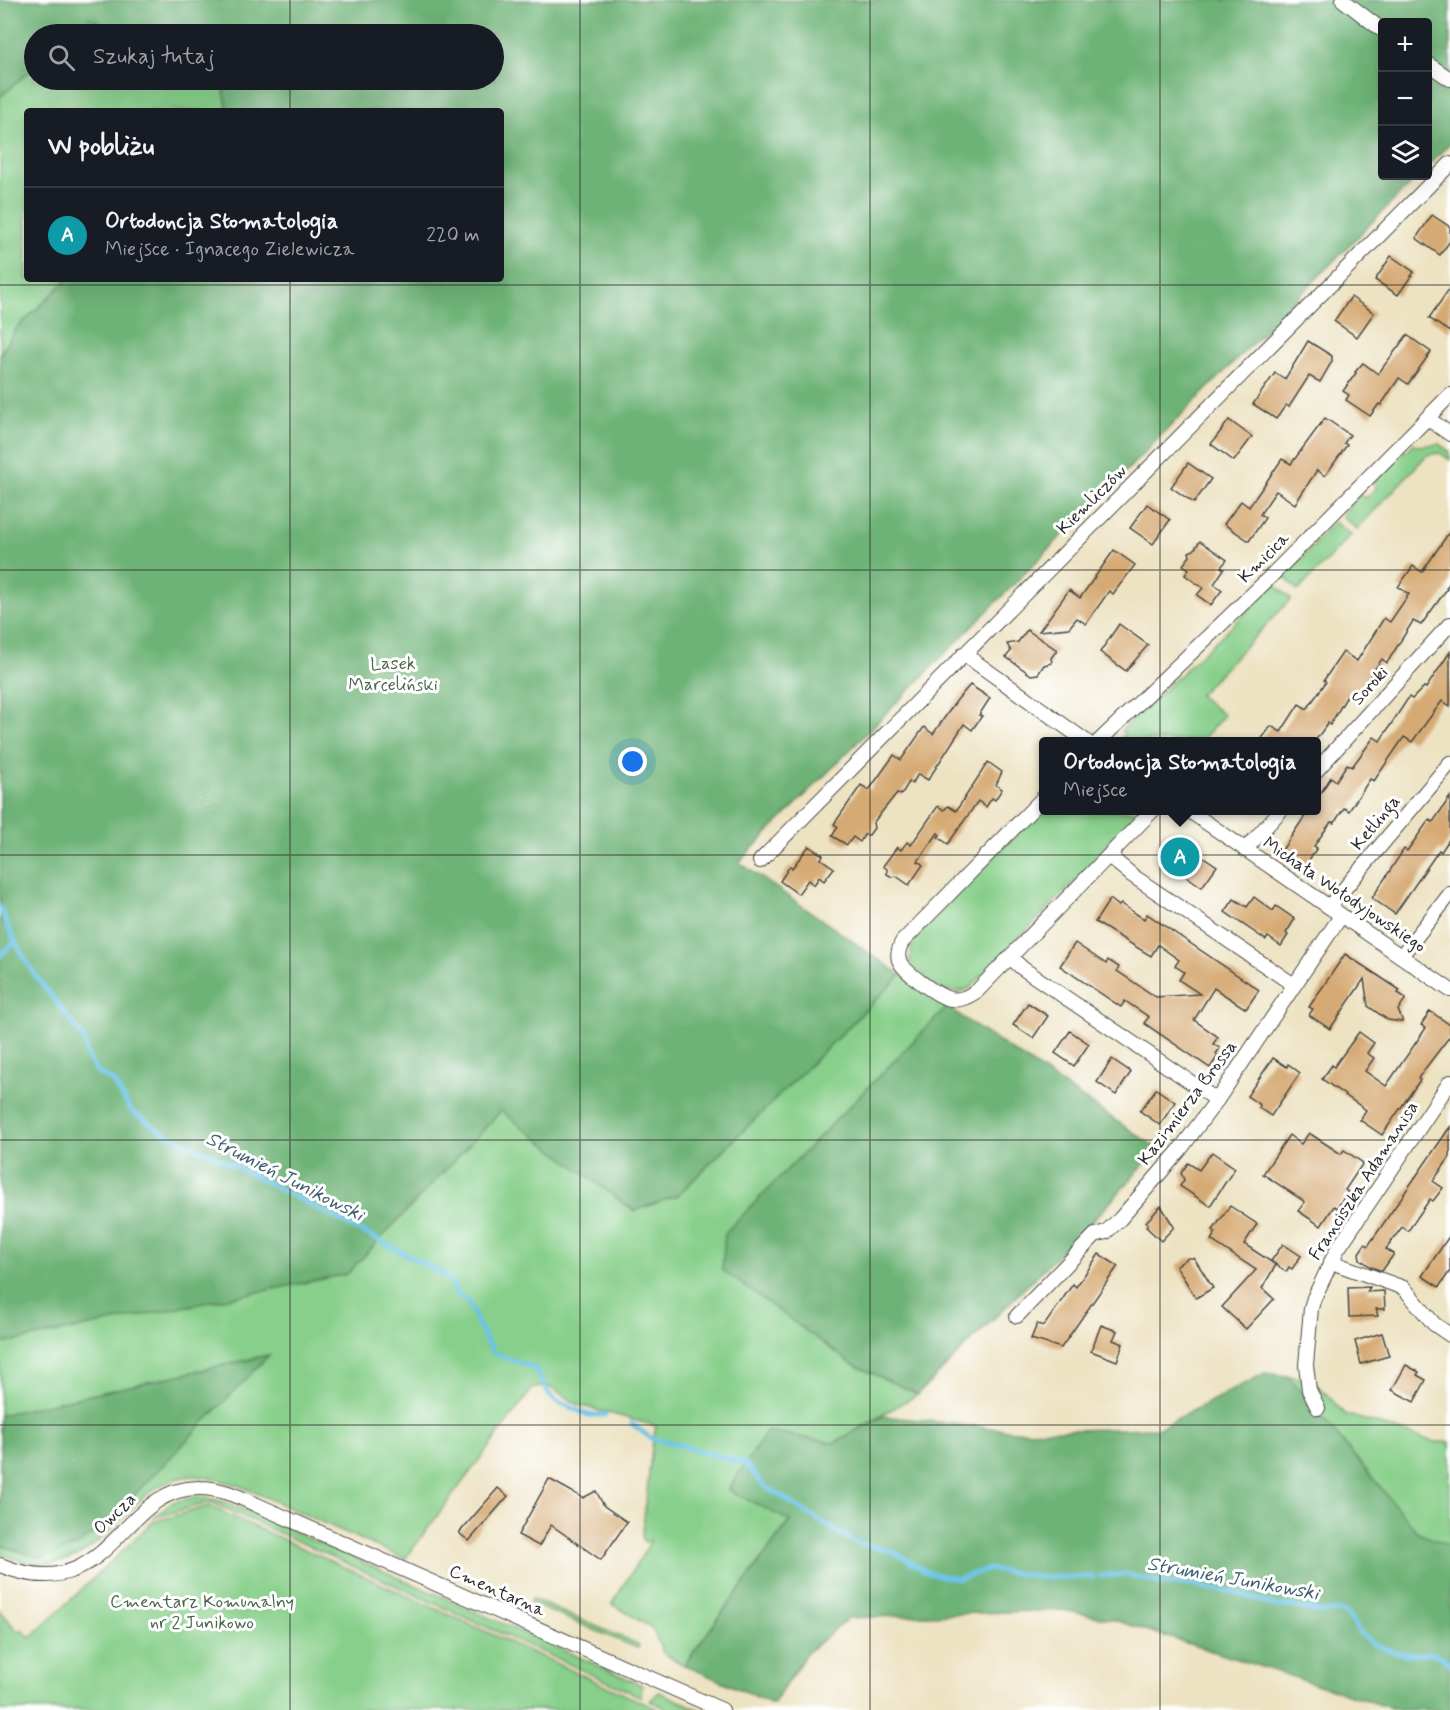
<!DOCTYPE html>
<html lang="pl">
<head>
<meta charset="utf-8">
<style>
  :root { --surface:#171b24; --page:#242831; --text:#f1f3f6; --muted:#9ea1a6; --line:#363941; --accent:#1a73e8 }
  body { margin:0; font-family:Mynerve,sans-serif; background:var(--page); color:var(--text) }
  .controls { position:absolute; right:18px; top:18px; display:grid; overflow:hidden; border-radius:6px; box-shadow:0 6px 24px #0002 }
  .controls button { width:54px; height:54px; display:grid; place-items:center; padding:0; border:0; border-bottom:2px solid var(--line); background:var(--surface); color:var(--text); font:30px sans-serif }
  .you { position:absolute; left:633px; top:762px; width:21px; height:21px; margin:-15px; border:4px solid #fff; border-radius:50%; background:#1a73e8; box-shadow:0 0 0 9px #1a73e833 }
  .badge { display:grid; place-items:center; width:39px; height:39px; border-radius:50%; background:var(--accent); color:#fff; font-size:20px; font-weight:700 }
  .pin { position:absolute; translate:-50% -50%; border:3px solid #fff; box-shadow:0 2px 6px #0006 }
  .popup { position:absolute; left:1039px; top:737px; width:282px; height:78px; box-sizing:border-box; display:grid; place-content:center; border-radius:6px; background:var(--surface); filter:drop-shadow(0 2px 4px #0005); font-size:20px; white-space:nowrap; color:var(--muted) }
  .popup b { font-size:22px; color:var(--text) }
  .popup::after { content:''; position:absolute; left:50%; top:100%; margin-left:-12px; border:12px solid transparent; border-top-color:var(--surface) }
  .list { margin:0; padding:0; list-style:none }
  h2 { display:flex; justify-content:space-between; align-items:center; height:78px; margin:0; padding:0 24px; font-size:26px }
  h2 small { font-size:20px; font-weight:400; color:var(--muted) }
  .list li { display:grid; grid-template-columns:39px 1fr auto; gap:18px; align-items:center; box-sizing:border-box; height:96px; padding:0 24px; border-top:2px solid var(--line) }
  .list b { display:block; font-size:22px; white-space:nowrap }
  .list p { margin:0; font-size:20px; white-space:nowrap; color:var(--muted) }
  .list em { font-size:20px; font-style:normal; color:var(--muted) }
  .icon { flex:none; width:33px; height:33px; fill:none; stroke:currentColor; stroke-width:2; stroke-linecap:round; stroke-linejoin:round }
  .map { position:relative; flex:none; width:1450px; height:1710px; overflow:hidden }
  .search { position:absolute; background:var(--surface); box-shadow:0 6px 24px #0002; left:24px; top:24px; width:480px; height:66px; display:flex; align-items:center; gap:15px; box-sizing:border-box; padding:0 21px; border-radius:33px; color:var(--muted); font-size:22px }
  .panel { position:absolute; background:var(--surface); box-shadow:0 6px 24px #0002; left:24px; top:108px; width:480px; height:174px; border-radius:6px }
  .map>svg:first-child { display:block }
  .green { fill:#87cf8a; stroke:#597d5a; stroke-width:1.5 }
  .forest { fill:#6db276; stroke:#4c6e50; stroke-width:1.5 }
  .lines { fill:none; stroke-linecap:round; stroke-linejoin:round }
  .stream { stroke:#69c3e7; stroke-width:5 }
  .building { fill:#d6aa74 }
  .minor-casing { stroke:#484742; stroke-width:16 }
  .minor { stroke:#fff; stroke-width:14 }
  .grid { fill:none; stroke:#2b2b2b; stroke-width:1.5; stroke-opacity:0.55 }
  .labels { text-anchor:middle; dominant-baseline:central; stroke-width:6; stroke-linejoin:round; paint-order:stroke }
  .street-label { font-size:18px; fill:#2b2b2b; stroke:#fff }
  .park-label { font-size:18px; fill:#4b644c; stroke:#fff }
  .water-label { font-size:20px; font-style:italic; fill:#41606d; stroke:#fff }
</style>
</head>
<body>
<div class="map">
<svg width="1450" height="1710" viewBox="0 0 1450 1710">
  <rect width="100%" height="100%" fill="#fff"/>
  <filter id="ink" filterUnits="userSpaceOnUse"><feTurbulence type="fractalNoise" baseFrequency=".0167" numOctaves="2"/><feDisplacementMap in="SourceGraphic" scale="12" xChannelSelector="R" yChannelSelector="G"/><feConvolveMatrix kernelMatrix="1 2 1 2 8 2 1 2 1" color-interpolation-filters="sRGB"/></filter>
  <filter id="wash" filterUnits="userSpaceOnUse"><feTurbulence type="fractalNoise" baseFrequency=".008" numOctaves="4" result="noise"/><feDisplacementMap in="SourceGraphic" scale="24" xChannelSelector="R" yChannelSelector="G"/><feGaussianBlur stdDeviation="1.35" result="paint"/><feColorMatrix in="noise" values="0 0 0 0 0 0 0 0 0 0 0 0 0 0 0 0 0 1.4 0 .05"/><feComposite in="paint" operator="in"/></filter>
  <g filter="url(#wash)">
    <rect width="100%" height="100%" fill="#ede3c3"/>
    <g class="green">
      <polygon points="90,18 123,34 71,34"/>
      <polygon points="34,67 34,80 213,80 223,85 227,107 225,111 27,111 27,279 68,279 16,329 0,355 0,97"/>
      <polygon points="1414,443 1417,446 1439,444 1450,452 1450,460 1440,453 1427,455 1357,529 1343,517 1343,513 1360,495 1366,498 1376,488 1373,482 1385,472 1385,470 1405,450 1408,450"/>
      <polygon points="1333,523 1336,523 1351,535 1298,591 1283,575 1314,546 1316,541"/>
      <polygon points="1274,583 1291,599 1199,695 1224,715 1201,741 1120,741 1124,733 1121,730 1254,605"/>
      <path d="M1043,807L1044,810L1137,811L1140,815L970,988C947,1001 927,979 909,966L913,940Z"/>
      <path d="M901,975L947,1007L725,1233L852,1364L918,1394L834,1443L790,1520L684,1665L663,1653L652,1628L612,1604L651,1541L644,1542L642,1536L652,1447L656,1426L579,1405L546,1385L533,1388L405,1559L238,1485C219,1480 199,1473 179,1478C128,1489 105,1564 44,1564C28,1564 13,1560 0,1552V1545L41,1558L267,1355L0,1415V1344L347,1274L501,1111L634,1211L678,1195Z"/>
      <polygon points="1288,1376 1313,1380 1345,1414 1435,1442 1450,1442 1450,1546 1418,1533"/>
      <polygon points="200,1496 225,1502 252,1513 642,1685 641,1697 211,1502 152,1518 173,1502"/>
      <polygon points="209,1506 659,1710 0,1710 0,1610 18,1632 22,1629 30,1638 153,1522"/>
      <polygon points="532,1599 638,1644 639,1647 637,1648 530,1603 530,1600"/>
      <polygon points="659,1692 700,1710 670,1710 650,1701"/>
    </g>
    <g class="forest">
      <polygon points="0,0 1450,0 1450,143 1428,166 1428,22 1382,22 1382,176 1418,176 739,862 901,975 678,1195 634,1211 501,1111 347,1274 0,1344 0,355 16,329 68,279 501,279 501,111 225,111 227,107 223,85 213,80 494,80 494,34 123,34 90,18 71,34 34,34 34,67 0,97"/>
      <polygon points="947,1007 1158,1149 1105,1208 918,1394 852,1364 722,1270 725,1233"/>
      <polygon points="269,1355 111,1519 77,1546 41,1558 0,1545 0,1415"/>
      <polygon points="1265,1373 1288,1376 1418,1533 1450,1546 1450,1710 1397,1710 1111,1619 1062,1610 848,1618 806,1654 773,1704 684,1665 790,1521 728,1490 767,1431 834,1443 883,1416 1016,1431 1159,1428"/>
    </g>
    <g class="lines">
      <g class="stream">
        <polyline points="0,908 15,942 35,975 84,1038 87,1055 92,1064 96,1071 114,1082 131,1111 168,1135 228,1162 438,1271 450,1280 456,1293 469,1303 483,1335 494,1353 534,1368 550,1396 556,1401 588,1415 605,1415"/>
        <polyline points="0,956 15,942"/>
        <polyline points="632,1424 652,1439 669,1442 746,1464 763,1485 854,1542 892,1551 929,1573 957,1579 989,1569 1040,1577 1093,1577"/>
        <path d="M1100,1576L1126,1574L1161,1583L1195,1585L1213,1590L1235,1592L1275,1606H1292L1320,1612L1337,1611L1346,1613C1354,1621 1355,1630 1366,1639C1377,1647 1393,1652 1406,1654C1425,1657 1434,1647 1450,1664"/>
      </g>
    </g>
    <g id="blocks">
      <g class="building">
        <polygon points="1432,215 1450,227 1450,241 1440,255 1416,238"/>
        <polygon points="1391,256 1414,272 1398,295 1375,280"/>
        <polygon points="1450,288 1450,332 1429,318"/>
        <polygon points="1351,297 1374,313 1357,337 1334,321"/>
        <polygon points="1407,335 1431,352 1408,384 1399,378 1381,405 1379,404 1370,416 1346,400 1349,395 1343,391 1356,373 1355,372 1363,363 1378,374"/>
        <polygon points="1308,341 1332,356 1332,361 1320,382 1309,376 1289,407 1286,405 1276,419 1253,404 1275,373 1285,379"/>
        <polygon points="1325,418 1350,435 1344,443 1347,445 1325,476 1317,470 1295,504 1276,491 1260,514 1265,518 1249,541 1224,524 1241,501 1249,507 1282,459 1291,464"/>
        <polygon points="1229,420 1252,437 1234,461 1211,444"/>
        <polygon points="1188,463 1211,479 1194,503 1171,487"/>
        <polygon points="1147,504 1170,520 1153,544 1130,528"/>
        <polygon points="1450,531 1450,582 1446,588 1447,589 1421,625 1413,621 1387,663 1382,659 1353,700 1347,696 1330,725 1328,723 1315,741 1260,741 1271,726 1281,732 1299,704 1307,709 1326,682 1324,680 1343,652 1357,661 1384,618 1390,622 1409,594 1398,587 1413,566 1422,572"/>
        <polygon points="1200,541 1227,560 1221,567 1224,569 1214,584 1222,590 1211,605 1197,595 1203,588 1185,575 1189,569 1183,565 1190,556 1189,552 1194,550"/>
        <polygon points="1114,550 1135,565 1113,594 1109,591 1086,624 1077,618 1069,628 1039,631 1069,590 1080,598"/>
        <polygon points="1119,624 1148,645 1126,671 1100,652"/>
        <polygon points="1027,630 1057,650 1051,658 1052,663 1044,665 1038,674 1031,675 1006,657 1011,651 1007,644 1018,642"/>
        <polygon points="1450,652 1450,706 1442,701 1412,742 1404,737 1374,781 1370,779 1349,811 1344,808 1334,823 1331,822 1314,846 1317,848 1303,869 1280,853 1309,810 1317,810 1317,799 1331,777 1336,781 1347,764 1352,767 1374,737 1380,741 1409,697 1412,699 1424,687 1426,688"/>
        <polygon points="970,685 990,698 979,715 982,716 972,730 964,724 928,780 918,774 912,784 909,782 901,795 897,793 873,823 874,828 869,835 864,835 860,842 853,837 847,845 832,836 838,827 834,824 861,785 869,790 894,755 901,760 924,727 933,734 957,700"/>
        <polygon points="988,762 1002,772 996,785 1002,789 995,800 992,798 986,807 978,801 948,844 938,837 940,835 938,833 918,861 923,865 909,885 896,876 892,877 887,874 887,869 883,866 897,847 901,850 907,842 911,845 938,806 944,810 948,806 956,811"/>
        <polygon points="1450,797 1450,838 1441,852 1439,850 1395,914 1372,898 1404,849 1407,851 1429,820 1433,822"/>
        <polygon points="1178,840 1217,866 1202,887 1164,861"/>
        <polygon points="809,846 823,855 821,859 834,868 824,881 819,877 814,885 808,880 798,894 780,881 790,866 792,868"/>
        <polygon points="1254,897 1273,911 1276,906 1295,919 1286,933 1288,935 1281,946 1268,937 1266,940 1225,912 1234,899 1247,907"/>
        <polygon points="1110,899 1119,906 1121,904 1144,919 1147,914 1259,990 1246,1009 1214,988 1194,1020 1218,1037 1213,1044 1220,1048 1216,1054 1218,1056 1210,1068 1144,1023 1149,1017 1125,1001 1121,1007 1060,966 1075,943 1106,964 1108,960 1119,967 1117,971 1156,997 1200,994 1179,980 1184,972 1175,966 1179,960 1158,945 1151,956 1095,922"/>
        <polygon points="1345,954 1400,990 1398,993 1406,998 1398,1010 1403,1022 1388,1020 1368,1006 1364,979 1330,1029 1309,1015 1313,1009 1309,1007"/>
        <polygon points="1028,1003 1048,1016 1033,1038 1013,1025"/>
        <polygon points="1430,1011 1450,1025 1450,1036 1418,1078 1420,1080 1382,1135 1360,1120 1366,1110 1322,1079 1332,1065 1334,1067 1359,1032 1374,1043 1367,1053 1374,1058 1365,1071 1386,1086 1426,1028 1421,1025"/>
        <polygon points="1070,1031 1089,1044 1074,1066 1055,1053"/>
        <polygon points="1273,1058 1287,1067 1288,1064 1300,1073 1271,1116 1259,1108 1260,1105 1247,1096"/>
        <polygon points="1112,1059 1131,1072 1116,1095 1097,1082"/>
        <polygon points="1156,1089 1175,1102 1160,1125 1140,1111"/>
        <polygon points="1450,1127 1450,1157 1433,1181 1443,1188 1433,1201 1430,1199 1408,1231 1402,1227 1386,1249 1394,1254 1382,1271 1371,1267 1360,1259 1359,1253 1365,1244 1368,1246"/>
        <polygon points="1309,1133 1341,1154 1344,1150 1363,1163 1345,1190 1348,1192 1337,1208 1334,1206 1321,1226 1298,1211 1305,1202 1263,1174 1289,1135 1301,1144"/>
        <polygon points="1212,1152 1235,1168 1210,1206 1180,1186 1184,1180 1181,1173 1188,1163 1199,1170"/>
        <polygon points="1161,1206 1174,1227 1161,1241 1146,1227 1148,1224 1146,1222"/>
        <polygon points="1230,1206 1257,1224 1244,1244 1276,1265 1262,1288 1274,1299 1246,1329 1222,1307 1256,1270 1211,1240 1216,1232 1213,1230"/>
        <polygon points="1450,1235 1450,1271 1439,1287 1422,1276"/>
        <polygon points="1283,1244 1301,1256 1292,1269 1289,1267 1286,1272 1271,1261"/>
        <polygon points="1099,1254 1118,1266 1061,1348 1031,1339 1037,1324 1044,1326 1073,1284 1076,1287"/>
        <polygon points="1188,1258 1194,1258 1213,1288 1196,1298 1176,1266"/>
        <polygon points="1370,1287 1367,1292 1384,1291 1385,1309 1376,1309 1378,1316 1349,1317 1348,1288"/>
        <polygon points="1101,1325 1117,1331 1113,1340 1123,1344 1117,1361 1091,1351"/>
        <polygon points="1382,1333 1389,1356 1361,1364 1355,1341"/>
        <polygon points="1406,1365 1419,1372 1417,1375 1426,1380 1414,1402 1392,1390"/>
        <polygon points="549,1479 583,1498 596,1491 604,1506 627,1522 601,1560 551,1525 539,1546 518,1535"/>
        <polygon points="498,1488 508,1496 469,1541 459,1533"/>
      </g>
    </g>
  </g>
  <g filter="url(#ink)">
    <use href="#blocks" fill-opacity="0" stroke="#484742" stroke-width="1.5"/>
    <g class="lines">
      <defs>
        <g id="minor">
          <polyline points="1343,0 1382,30"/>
          <polyline points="1428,64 1450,79"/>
          <polyline points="1427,418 1450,434"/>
          <polyline points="964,654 1087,742"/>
          <polyline points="1098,742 1263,584 1450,395"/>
          <polyline points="1316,771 1450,624"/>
          <path d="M1044,797L902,942C899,948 897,954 899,960C902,971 940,998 951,999C961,1001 969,996 977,991L1153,810"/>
          <polyline points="1188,810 1450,990"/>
          <polyline points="1245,850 1281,810"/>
          <polyline points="1109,856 1133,876 1294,985"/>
          <polyline points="760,861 1450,164"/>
          <polyline points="1329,907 1450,763"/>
          <polyline points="1401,956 1450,894"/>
          <polyline points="1010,957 1022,968 1217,1100"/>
          <polyline points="1331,1262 1404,1288 1434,1324 1450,1335"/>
          <polyline points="1017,1316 1095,1235 1106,1232 1120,1219 1179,1151 1217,1100 1341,916"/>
          <polyline points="1318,1408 1309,1390 1306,1365 1311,1308 1314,1298 1337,1250 1450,1082"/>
          <path d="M0,1565C112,1611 119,1486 200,1488C220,1488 239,1497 257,1505L722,1710"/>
        </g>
      </defs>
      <use href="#minor" class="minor-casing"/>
      <use href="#minor" class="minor"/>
    </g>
  </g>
  <path class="grid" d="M290,0V34M580,0V1710M870,0V1710M1160,0V1710M290,80V111M290,279V1710M0,285H1450M0,570H1450M0,855H1450M0,1140H1450M0,1425H1450"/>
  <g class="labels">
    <g class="street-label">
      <text transform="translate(1092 500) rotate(-45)">Kiemliczów</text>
      <text transform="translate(1264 558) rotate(-45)">Kmicica</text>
      <text transform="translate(1370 686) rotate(-48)">Soroki</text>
      <text transform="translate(1376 823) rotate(-50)">Ketlinga</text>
      <text transform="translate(1344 895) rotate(34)">Michała Wołodyjowskiego</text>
      <text transform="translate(1188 1103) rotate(-53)">Kazimierza Brossa</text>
      <text transform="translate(1364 1181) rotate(-57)">Franciszka Adamanisa</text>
      <text transform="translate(115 1514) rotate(-44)">Owcza</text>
      <text transform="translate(497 1591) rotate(24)">Cmentarna</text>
    </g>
    <g class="park-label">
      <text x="393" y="664">Lasek<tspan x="393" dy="21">Marceliński</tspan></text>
      <text x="202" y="1602">Cmentarz Komunalny<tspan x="202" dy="21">nr 2 Junikowo</tspan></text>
    </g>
    <g class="water-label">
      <text transform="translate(285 1177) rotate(27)">Strumień Junikowski</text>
      <text transform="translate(1233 1579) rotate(10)">Strumień Junikowski</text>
    </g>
  </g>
</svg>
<div class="controls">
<button>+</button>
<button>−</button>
<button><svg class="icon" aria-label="layers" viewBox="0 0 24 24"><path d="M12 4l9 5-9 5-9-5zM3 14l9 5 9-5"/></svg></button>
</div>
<div class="you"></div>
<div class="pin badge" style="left:1180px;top:857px;background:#0f9aa8">A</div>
<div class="popup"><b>Ortodoncja Stomatologia</b>Miejsce</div>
<div class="search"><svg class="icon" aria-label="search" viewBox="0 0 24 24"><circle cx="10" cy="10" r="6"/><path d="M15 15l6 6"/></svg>Szukaj tutaj</div>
<section class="panel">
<h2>W pobliżu<small></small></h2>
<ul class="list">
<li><span class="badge" style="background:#0f9aa8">A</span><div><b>Ortodoncja Stomatologia</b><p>Miejsce · Ignacego Zielewicza</p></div><em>220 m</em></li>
</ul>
</section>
</div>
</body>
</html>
